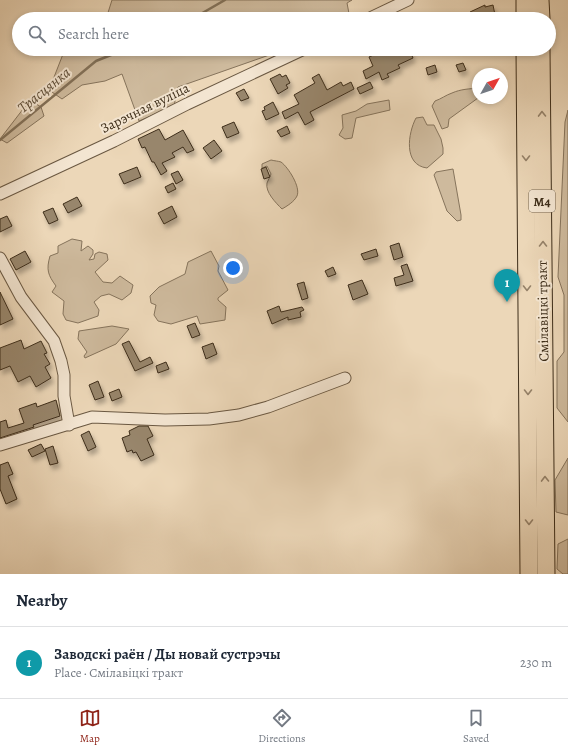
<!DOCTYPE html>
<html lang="en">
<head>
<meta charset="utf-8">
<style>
  :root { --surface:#fff; --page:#f6f6f7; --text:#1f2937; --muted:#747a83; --line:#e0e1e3; --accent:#8f2418 }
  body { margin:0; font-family:Alegreya,serif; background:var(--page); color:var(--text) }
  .compass { position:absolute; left:472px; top:68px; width:36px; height:36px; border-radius:50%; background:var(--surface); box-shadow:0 2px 6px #0003; rotate:50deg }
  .you { position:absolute; left:233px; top:268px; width:14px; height:14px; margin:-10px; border:3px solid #fff; border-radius:50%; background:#1a73e8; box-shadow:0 0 0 6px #1a73e833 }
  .badge { display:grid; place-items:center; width:26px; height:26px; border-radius:50%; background:var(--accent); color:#fff; font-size:13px; font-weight:700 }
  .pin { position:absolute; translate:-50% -33px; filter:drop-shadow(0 1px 2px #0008) }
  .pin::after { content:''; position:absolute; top:21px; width:14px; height:12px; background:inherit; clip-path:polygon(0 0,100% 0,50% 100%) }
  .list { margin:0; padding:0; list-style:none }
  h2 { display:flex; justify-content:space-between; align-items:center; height:52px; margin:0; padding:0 16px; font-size:17px }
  h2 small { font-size:13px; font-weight:400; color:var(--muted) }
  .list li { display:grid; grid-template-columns:26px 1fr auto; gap:12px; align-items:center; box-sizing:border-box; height:72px; padding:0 16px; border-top:1px solid var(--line) }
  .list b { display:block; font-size:15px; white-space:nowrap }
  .list p { margin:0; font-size:13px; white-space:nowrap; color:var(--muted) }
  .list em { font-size:13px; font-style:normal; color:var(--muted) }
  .icon { flex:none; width:22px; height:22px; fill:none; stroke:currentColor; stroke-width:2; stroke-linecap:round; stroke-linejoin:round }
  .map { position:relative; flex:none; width:568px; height:574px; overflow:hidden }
  .search { position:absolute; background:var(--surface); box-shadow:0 2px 6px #0003; left:12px; right:12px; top:12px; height:44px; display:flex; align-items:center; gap:10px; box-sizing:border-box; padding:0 14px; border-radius:22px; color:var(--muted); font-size:15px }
  .sheet { height:124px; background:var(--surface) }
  nav { display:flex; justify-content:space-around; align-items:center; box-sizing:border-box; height:56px; border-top:1px solid var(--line); background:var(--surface); font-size:11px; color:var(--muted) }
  nav a { display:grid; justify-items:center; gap:2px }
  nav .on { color:var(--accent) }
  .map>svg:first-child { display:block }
  .green { fill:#ceba9d; stroke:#86745c }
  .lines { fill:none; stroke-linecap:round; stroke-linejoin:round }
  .stream { stroke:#837158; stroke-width:2.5 }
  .building { fill:#98866c; stroke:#3e2e1a; filter:url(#shadow) }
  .minor-casing { stroke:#6a5842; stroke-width:13 }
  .highway-casing { stroke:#3e2e1a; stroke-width:19 }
  .minor { stroke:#f3e5d1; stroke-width:11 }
  .highway { stroke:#ecd7b8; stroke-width:17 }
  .oneway { stroke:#958269 }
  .labels { text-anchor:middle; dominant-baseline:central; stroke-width:4; stroke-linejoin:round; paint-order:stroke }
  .shield { fill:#f3e5d1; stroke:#746551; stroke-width:1 }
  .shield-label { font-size:13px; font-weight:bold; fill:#3e2e1a }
  .street-label { font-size:14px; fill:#3e2e1a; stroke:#f3e5d1 }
  .water-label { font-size:15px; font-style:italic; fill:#5b4a34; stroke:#f3e5d1 }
</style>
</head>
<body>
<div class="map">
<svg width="568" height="574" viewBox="0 0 568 574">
  <defs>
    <filter id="shadow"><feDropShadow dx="2.5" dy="4.5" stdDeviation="2" flood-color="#0004"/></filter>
  </defs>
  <rect width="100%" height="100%" fill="#ecd7b8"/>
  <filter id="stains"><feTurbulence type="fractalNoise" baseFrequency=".005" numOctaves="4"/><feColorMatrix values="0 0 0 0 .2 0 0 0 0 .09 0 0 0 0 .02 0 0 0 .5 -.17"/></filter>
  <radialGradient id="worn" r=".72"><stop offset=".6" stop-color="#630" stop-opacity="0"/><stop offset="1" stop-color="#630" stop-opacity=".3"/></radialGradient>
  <g class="green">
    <polygon points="112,0 352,0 347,3 350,19 106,19"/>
    <polygon points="65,49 276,49 275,53 178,87 174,106 139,121 122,74 105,81 82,85 62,99 49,90"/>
    <path d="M478,88V98L449,119L448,127L442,129L432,106L435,101C441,99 446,95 452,93C461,89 469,89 478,88Z"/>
    <polygon points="30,100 41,107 44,116 7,143 0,139"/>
    <polygon points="389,100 390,110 356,118 352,138 345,139 339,135 343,128 342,115 356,111 367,104"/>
    <polygon points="568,110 568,422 557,408 557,361 564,352 564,295 558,277 565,122"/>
    <path d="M423,117L427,125H434L441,139L443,148V154L427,168C403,165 408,133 416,118Z"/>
    <path d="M271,160C275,161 278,161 281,162C288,167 301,187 297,196C294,202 287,206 282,209C276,203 265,192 267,183C268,180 270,177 271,174L267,166L262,168V164Z"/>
    <polygon points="453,169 461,215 461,220 457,221 447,211 434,175 436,172"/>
    <path d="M72,239L82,241L81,251L88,246L93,250V254L89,260L94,259L95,254L99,252L107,254L108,260L95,272L103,282L112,283L120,276L133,285L131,293L122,300L109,294L101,296L94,302L99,310L98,316L78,323L66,320L63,314L64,301L52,292L56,286C48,275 46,270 50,256L58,253V246Z"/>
    <polygon points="211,251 219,266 218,271 228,290 218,298 218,300 226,307 225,320 200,324 197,316 171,324 158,321 154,315 156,305 151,303 150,296 159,287 185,274 188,262"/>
    <polygon points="112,326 129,329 116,344 85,358 84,356 87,352 78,339 79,331"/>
    <polygon points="568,458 568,515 556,512 555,480"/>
    <polygon points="568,539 568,574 563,574 557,569 558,544"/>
  </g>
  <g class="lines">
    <g class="stream">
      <polyline points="192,19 225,0"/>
      <polyline points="0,140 96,61 126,49"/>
    </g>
  </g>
  <g class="building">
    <polygon points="485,5 485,7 493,5 495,15 486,17 487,19 473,19 470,12"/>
    <polygon points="393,49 409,49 413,58 398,65 400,68 387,74 389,77 382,80 379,72 366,79 363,71 373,66 369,57 378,53 378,55"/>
    <polygon points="463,63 466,70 459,72 456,65"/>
    <polygon points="435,65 437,72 428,75 426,68"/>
    <polygon points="280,74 282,77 286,75 290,83 286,85 288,88 278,94 270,79"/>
    <polygon points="319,74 327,90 341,82 343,86 351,82 354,89 310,112 314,120 305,125 298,112 285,119 282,112 299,104 294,95 315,83 312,78"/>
    <polygon points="370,82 373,88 360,94 357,88"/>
    <polygon points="244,89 249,98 241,101 236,93"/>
    <polygon points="273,102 279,114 266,120 262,111 265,110 264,107"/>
    <polygon points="234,122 239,133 227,138 222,127"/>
    <polygon points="287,126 290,133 281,137 277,131"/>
    <polygon points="159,129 165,140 183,130 194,150 187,153 183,147 172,153 175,157 162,163 167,171 161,175 154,162 152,162 145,147 142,148 138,139"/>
    <polygon points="214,140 222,151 211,159 203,148"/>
    <polygon points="137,167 141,177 124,184 119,174"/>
    <polygon points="266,167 270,177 264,179 261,169"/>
    <polygon points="178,171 183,180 176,184 171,174"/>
    <polygon points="173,183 176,189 168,193 165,187"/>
    <polygon points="77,197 82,206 68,213 63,204"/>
    <polygon points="172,206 177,217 164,224 158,213"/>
    <polygon points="53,208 58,220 49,224 43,212"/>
    <polygon points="7,216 12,226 0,232 0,219"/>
    <polygon points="399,243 403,257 394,260 390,246"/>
    <polygon points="376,249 378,256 364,260 361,254"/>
    <polygon points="25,251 31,262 16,270 10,259"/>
    <polygon points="407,264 413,281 396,286 394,278 404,275 401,266"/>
    <polygon points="333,267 336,274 328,277 325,271"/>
    <polygon points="362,280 368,294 353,300 348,285"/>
    <polygon points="304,282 308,298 302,300 297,284"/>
    <polygon points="0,292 13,319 0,325"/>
    <polygon points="279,306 281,312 302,307 304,310 300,312 301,317 288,320 288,317 272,324 267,311"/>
    <polygon points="195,323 200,335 192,338 187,326"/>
    <polygon points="21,340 24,349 41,341 47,353 44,354 50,364 45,367 51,378 36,387 30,376 18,382 10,366 0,370 0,348"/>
    <polygon points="129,341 140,362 150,357 153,363 135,371 122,344"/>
    <polygon points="213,343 217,354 206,359 202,347"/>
    <polygon points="166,362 169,369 158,373 156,366"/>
    <polygon points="98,381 104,397 95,400 89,385"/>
    <polygon points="119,389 122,397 112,401 109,393"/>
    <polygon points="56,400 60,416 33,425 34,427 0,438 0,422 6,420 8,428 24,423 19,409 36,403 37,407"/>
    <polygon points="139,426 148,426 153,436 147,439 154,455 141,461 136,452 133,453 132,450 127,452 122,438 130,435 129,431"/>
    <polygon points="89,431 96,447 88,451 81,435"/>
    <polygon points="41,444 45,451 32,457 28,450"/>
    <polygon points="53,446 58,463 50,465 45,449"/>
    <polygon points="8,462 13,474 8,476 17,499 6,504 0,489 0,465"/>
  </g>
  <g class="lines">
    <defs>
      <g id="minor">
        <polyline points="368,19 408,0"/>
        <polyline points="0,194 114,141 187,104 304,49"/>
        <polyline points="0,258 21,297 54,341 61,361 64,375 64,396 69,425"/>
        <polyline points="0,445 92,417 165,420 209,419 239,415 268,407 345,378"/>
      </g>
      <g id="highway">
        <polyline points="525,0 525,19"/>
        <polyline points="540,0 541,19"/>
        <polyline points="525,49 529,574"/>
        <polyline points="541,49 546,574"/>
      </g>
    </defs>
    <use href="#minor" class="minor-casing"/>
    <use href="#highway" class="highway-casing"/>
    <use href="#minor" class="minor"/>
    <use href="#highway" class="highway"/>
  </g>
  <defs><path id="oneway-chevron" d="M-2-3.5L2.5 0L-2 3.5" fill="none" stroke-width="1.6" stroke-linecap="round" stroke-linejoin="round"/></defs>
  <g class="oneway">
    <use href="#oneway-chevron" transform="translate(542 114) rotate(-91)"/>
    <use href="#oneway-chevron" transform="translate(526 158) rotate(90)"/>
    <use href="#oneway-chevron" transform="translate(543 244) rotate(-90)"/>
    <use href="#oneway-chevron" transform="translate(527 288) rotate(90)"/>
    <use href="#oneway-chevron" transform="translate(528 392) rotate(90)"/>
    <use href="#oneway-chevron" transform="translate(545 479) rotate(-91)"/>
    <use href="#oneway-chevron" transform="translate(529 522) rotate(90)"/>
  </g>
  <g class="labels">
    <rect class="shield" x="529" y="190" width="26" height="22" rx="3"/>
    <g class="shield-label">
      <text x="542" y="201">М4</text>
    </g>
    <g class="street-label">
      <text transform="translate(145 108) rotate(-26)">Зарэчная вуліца</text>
      <text transform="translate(543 311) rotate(-91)">Смілавіцкі тракт</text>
    </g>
    <g class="water-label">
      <text transform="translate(44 90) rotate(-39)">Трасцянка</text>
    </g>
  </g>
  <rect width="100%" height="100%" filter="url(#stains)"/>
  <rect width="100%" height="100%" fill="url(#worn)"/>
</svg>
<svg class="compass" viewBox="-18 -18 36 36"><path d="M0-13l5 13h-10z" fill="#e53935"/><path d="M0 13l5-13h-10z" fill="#747a83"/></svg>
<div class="you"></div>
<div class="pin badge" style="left:507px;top:302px;background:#0f9aa8">1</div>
<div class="search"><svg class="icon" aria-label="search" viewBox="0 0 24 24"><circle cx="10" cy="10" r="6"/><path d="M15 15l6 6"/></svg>Search here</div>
</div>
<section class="sheet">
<h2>Nearby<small></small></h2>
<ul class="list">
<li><span class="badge" style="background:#0f9aa8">1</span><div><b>Заводскі раён / Ды новай сустрэчы</b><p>Place · Смілавіцкі тракт</p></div><em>230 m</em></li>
</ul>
</section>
<nav>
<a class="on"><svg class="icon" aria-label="map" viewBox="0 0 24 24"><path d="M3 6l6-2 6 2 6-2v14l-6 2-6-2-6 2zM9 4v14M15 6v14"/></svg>Map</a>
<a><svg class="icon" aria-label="directions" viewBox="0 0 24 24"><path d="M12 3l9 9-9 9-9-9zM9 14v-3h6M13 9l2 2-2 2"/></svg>Directions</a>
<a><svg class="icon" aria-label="saved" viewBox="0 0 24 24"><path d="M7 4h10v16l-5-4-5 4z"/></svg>Saved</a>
</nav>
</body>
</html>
